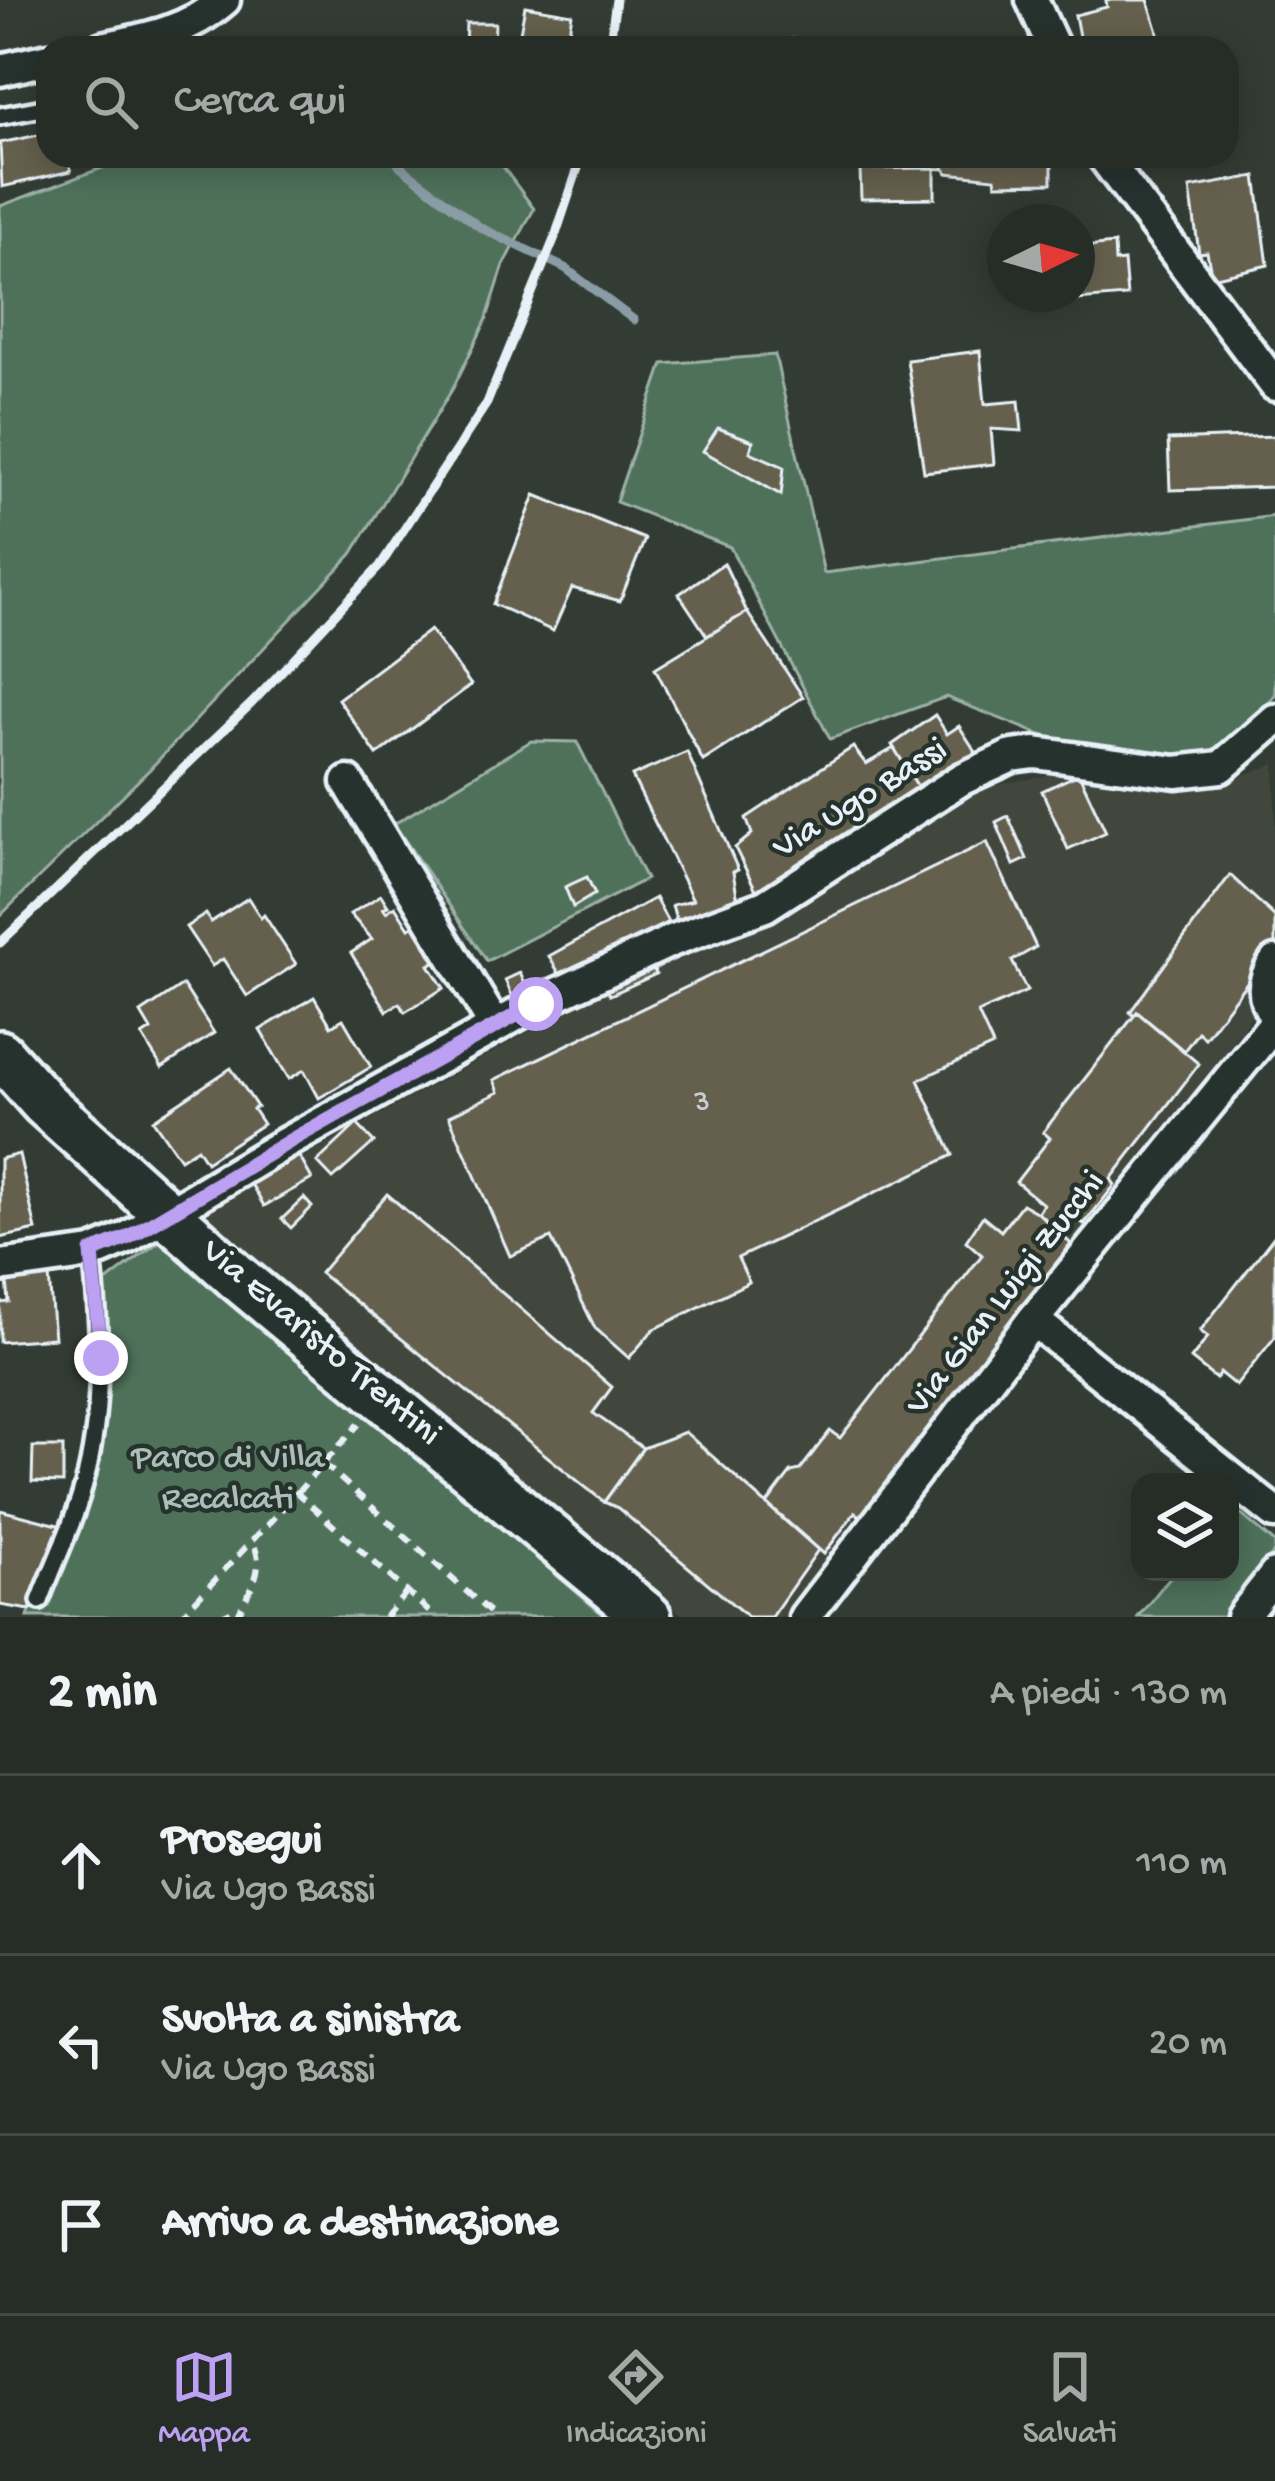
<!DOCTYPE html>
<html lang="it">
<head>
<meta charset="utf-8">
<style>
  :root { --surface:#262d27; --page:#2e352f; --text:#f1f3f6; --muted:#a4a8a7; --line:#424944; --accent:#bca0f2 }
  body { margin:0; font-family:"Gochi Hand",sans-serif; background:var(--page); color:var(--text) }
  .controls { position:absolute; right:36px; bottom:36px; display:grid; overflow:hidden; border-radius:24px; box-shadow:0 6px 30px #0003 }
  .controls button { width:108px; height:108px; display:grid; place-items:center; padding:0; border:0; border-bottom:3px solid var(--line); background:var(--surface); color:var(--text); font:60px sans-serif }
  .compass { position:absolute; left:987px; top:204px; width:108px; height:108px; border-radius:50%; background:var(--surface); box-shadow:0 6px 30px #0003; rotate:85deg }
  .stop { position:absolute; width:36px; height:36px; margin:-27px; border:9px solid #bca0f2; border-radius:50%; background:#fff }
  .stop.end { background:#bca0f2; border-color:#fff; box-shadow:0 3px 12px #0008 }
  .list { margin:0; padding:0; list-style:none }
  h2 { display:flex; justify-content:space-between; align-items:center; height:156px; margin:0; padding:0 48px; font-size:51px }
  h2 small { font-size:39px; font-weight:400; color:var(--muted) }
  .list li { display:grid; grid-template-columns:78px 1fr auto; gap:36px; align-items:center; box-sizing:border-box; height:180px; padding:0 48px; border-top:3px solid var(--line) }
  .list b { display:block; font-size:45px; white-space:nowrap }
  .list p { margin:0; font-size:39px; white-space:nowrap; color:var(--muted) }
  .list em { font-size:39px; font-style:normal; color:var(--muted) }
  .icon { flex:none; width:66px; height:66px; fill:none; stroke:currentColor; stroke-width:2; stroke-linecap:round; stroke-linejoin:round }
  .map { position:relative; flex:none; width:1275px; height:1617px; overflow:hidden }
  .search { position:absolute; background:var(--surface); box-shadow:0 6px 30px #0003; left:36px; right:36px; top:36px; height:132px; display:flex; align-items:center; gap:30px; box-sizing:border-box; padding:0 42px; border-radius:36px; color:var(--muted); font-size:45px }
  .sheet { height:696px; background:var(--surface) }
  nav { display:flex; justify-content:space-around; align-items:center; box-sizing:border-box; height:168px; border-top:3px solid var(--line); background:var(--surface); font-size:33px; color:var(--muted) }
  nav a { display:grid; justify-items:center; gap:6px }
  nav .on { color:var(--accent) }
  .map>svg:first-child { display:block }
  .built { fill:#42473c }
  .green { fill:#50715a; stroke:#9cb1a9; stroke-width:3 }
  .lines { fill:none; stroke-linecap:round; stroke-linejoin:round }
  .stream { stroke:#8a9da6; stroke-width:9 }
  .building { fill:#65604e; stroke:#e8f1f8; stroke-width:3 }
  .lane-casing { stroke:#e8f1f8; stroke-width:24 }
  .street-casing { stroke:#e8f1f8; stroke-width:39 }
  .secondary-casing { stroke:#e8f1f8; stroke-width:54 }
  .path { stroke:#e8f1f8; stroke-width:6; stroke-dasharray:12 9; stroke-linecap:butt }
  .lane { stroke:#26332d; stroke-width:15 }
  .street { stroke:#26332d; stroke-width:30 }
  .secondary { stroke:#26332d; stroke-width:45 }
  .rail { stroke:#e8f1f8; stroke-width:9 }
  .route { stroke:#bca0f2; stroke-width:15 }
  .labels { text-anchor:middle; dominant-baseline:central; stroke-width:9; stroke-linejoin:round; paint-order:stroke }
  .number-label { font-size:30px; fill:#c7cdce }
  .street-label { font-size:36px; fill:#e8f1f8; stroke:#26332d }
  .park-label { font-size:36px; fill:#abbeb9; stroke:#26332d }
</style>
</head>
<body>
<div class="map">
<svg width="1275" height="1617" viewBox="0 0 1275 1617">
  <rect width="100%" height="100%" fill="#333c34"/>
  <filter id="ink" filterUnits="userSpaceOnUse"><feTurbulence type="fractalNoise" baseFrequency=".00833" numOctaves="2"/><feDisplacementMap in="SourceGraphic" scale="24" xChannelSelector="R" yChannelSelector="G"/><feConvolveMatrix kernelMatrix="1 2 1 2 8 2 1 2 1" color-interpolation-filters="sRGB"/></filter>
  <g filter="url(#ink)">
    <polygon class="built" points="1275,764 1275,970 1250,1018 1132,1182 796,1617 685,1617 283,1286 205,1212 839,860 988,787 1075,770 1214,786"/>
    <g class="green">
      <polygon points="134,156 495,156 534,209 504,265 486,321 453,388 352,554 150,769 0,916 0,206"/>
      <polygon points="775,355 824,573 1275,516 1275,695 1247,729 1205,760 1146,759 1066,745 946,697 830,739 730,547 616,502 663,364"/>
      <polygon points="531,741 577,742 646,879 487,961 394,824"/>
      <polygon points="161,1240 606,1617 28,1617 91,1449 98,1288"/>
      <polygon points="1230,1505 1275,1543 1275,1551 1223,1617 1138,1617 1174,1572 1230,1572"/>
    </g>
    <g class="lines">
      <polyline class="stream" points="392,156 401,167 481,228 565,268 634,320"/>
    </g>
    <g class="building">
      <polygon points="1148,0 1163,48 1081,47 1075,15 1107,7 1106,1 1111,0"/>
      <polygon points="525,6 572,14 566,48 534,48 536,36 520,33"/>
      <polygon points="466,23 495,23 494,48 465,48"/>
      <polygon points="792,39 852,47 851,48 791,48"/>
      <polygon points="48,133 48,156 68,156 71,171 2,187 0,143"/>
      <polygon points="915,156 937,156 947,169 915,168"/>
      <polygon points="937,156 1052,156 1052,183 996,184 995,178 947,173"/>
      <polygon points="935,168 935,198 861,199 860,169"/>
      <polygon points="1256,176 1268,265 1212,278 1207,252 1199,253 1190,188"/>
      <polygon points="1114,244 1115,262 1124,261 1127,296 1065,301 1064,294 1077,294 1077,248"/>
      <polygon points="980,351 985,404 1019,401 1022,431 991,429 994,464 924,472 907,360"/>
      <polygon points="718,428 753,441 750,452 784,467 781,495 703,451"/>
      <polygon points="1275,436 1275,487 1170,490 1168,440"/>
      <polygon points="535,495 645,539 620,601 572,588 553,631 493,604"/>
      <polygon points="724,563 747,612 707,636 679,594"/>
      <polygon points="747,612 803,697 703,761 655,668"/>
      <polygon points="430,630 471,685 377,755 338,699"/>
      <polygon points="935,715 947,734 959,726 981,760 924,797 892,745"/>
      <polygon points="853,747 866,764 894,748 924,797 763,904 735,848 752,834 746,818"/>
      <polygon points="687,752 738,870 733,872 739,907 678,926 672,905 693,900 632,776"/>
      <polygon points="1079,774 1106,832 1068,849 1042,791"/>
      <polygon points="1008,816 1027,859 1014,865 996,822"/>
      <polygon points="987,842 1036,947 1012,961 1027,991 978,1013 993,1046 918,1080 953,1155 738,1258 749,1282 653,1330 629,1358 595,1328 551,1238 510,1256 449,1116 499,1092 494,1080"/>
      <polygon points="1230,875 1275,917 1275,945 1205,1038 1198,1032 1184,1051 1137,1012 1134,1016 1130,1012"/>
      <polygon points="587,877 595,894 573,907 565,887"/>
      <polygon points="381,895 388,906 383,908 386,912 395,906 409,928 417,924 439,959 429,965 444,988 405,1012 400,1003 387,1011 351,953 372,939 350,914"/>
      <polygon points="248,898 261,918 264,915 296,964 247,996 223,959 212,966 186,927 206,914 211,922"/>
      <polygon points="655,898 668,922 563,980 549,956"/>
      <polygon points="650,961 656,974 610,995 604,983"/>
      <polygon points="520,973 530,995 515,1002 505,980"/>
      <polygon points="183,985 214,1033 162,1068 142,1036 151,1030 141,1013"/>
      <polygon points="314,997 331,1026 343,1019 371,1067 319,1098 304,1070 289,1079 260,1030"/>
      <polygon points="1137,1012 1199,1064 1111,1179 1115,1185 1084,1224 1072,1216 1060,1233 1038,1213 1043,1204 1016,1182 1050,1138 1043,1132"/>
      <polygon points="231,1068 257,1107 253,1109 263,1124 206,1162 197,1148 180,1159 153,1120"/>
      <polygon points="357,1124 374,1142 333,1179 317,1162"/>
      <polygon points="19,1154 36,1230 0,1238 0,1159"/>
      <polygon points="299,1156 312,1179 264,1206 251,1184"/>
      <polygon points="387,1194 612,1387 593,1413 643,1448 604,1502 320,1273"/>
      <polygon points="304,1198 312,1207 291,1228 282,1219"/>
      <polygon points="1022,1204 1038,1213 1071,1244 863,1519 855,1512 824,1554 767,1504 791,1472 800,1470 830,1431 840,1438 982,1255 966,1241 983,1216 1001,1231"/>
      <polygon points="1275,1235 1275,1337 1236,1386 1220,1373 1216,1379 1191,1359 1208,1337 1200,1331"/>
      <polygon points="49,1276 54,1338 0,1342 0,1303 9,1302 7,1280"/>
      <polygon points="685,1432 818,1550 771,1617 748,1617 618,1508 604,1502 643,1448"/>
      <polygon points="33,1447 63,1447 63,1483 32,1482"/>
      <polygon points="0,1510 62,1526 30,1610 0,1605"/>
    </g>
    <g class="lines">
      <defs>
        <g id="lane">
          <polyline points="0,116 48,107"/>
          <path d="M40,1601C55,1561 76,1519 86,1477C104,1402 100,1329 92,1253"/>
        </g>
        <g id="street">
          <polyline points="1032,0 1054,48"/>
          <path d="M102,48C146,39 189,31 224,0"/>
          <polyline points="0,70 48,59"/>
          <polyline points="1103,156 1275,385"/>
          <polyline points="348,782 495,1026"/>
          <path d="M1275,962C1262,980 1261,997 1275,1015"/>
          <polyline points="0,1266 92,1253 127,1238 284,1144 536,1004 671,941 765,906 962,779 1012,756 1035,753 1176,772 1221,767 1275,720"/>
          <polyline points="1033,1320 1275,1513"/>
          <polyline points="805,1617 1033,1320 1275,1023"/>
          <polyline points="1242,1617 1275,1575"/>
        </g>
        <polyline id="secondary" points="0,1054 44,1103 238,1278 648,1617"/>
      </defs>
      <use href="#lane" class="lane-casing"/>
      <use href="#street" class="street-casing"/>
      <use href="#secondary" class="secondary-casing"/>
      <g class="path">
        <polyline points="324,1464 495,1617"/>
        <polyline points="297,1493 359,1424"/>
        <polyline points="180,1617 297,1493 435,1617"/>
        <polyline points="220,1617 238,1608"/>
        <path d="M237,1617C248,1591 267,1571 253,1543"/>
        <polyline points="385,1617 406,1593"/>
      </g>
      <use href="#lane" class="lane"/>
      <use href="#street" class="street"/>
      <use href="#secondary" class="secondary"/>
      <g class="rail">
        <polyline points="609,48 616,0"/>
        <polyline points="0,943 252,703 380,566 487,403 555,237 582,156"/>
      </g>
    </g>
  </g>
  <g class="lines" filter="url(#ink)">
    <polyline class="route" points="101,1358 92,1252 127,1238 295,1138 536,1004"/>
  </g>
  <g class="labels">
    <g class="number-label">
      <text x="702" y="1104">3</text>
    </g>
    <g class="street-label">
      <text transform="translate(861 800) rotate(-32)">Via Ugo Bassi</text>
      <text transform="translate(1007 1294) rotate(-52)">Via Gian Luigi Zucchi</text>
      <text transform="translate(320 1344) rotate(40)">Via Evaristo Trentini</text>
    </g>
    <g class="park-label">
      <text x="228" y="1459">Parco di Villa<tspan x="228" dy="41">Recalcati</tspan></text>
    </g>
  </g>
</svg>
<div class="controls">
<button><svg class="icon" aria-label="layers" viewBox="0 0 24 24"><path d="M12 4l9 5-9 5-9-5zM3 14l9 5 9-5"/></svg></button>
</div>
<svg class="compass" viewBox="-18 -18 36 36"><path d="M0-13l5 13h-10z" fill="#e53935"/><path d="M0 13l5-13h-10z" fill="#a4a8a7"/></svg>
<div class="stop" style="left:536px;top:1004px"></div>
<div class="stop end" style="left:101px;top:1358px"></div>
<div class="search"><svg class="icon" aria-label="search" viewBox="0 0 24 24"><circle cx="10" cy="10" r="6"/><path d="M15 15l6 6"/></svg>Cerca qui</div>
</div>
<section class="sheet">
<h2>2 min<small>A piedi · 130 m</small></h2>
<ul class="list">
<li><svg class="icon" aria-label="ahead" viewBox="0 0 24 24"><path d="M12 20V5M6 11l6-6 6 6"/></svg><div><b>Prosegui</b><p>Via Ugo Bassi</p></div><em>110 m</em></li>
<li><svg class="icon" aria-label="left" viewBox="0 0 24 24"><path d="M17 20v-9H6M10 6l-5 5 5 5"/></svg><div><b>Svolta a sinistra</b><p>Via Ugo Bassi</p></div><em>20 m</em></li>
<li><svg class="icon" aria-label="arrive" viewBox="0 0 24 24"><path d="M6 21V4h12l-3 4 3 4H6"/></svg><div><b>Arrivo a destinazione</b></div></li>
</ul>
</section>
<nav>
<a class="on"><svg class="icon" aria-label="map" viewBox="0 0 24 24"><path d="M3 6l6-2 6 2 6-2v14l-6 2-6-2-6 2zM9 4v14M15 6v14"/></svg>Mappa</a>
<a><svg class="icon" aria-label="directions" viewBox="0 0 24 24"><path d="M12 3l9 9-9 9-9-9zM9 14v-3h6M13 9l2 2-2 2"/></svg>Indicazioni</a>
<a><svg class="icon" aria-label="saved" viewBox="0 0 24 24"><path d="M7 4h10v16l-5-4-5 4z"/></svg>Salvati</a>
</nav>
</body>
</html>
